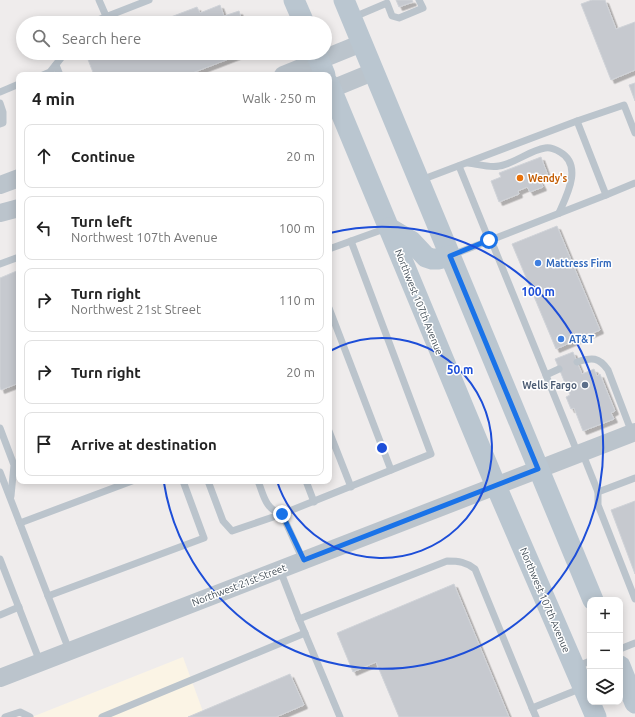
<!DOCTYPE html>
<html lang="en">
<head>
<meta charset="utf-8">
<style>
  :root { --surface:#fff; --page:#f2f2f2; --text:#222; --muted:#767676; --line:#e0e0e0 }
  body { margin:0; font-family:Ubuntu,sans-serif; background:var(--page); color:var(--text) }
  .controls { position:absolute; right:12px; bottom:12px; display:grid; overflow:hidden; border-radius:8px; box-shadow:0 2px 10px #0003 }
  .controls button { width:36px; height:36px; display:grid; place-items:center; padding:0; border:0; border-bottom:1px solid var(--line); background:var(--surface); color:var(--text); font:20px sans-serif }
  .stop { position:absolute; width:12px; height:12px; margin:-9px; border:3px solid #1a73e8; border-radius:50%; background:#fff }
  .stop.end { background:#1a73e8; border-color:#fff; box-shadow:0 1px 4px #0008 }
  .list { margin:0; padding:0; list-style:none }
  h2 { display:flex; justify-content:space-between; align-items:center; height:52px; margin:0; padding:0 16px; font-size:17px }
  h2 small { font-size:13px; font-weight:400; color:var(--muted) }
  .list li { display:grid; grid-template-columns:26px 1fr auto; gap:12px; align-items:center; box-sizing:border-box; height:64px; margin:0 8px 8px; padding:0 8px; border:1px solid var(--line); border-radius:8px }
  .list b { display:block; font-size:15px; white-space:nowrap }
  .list p { margin:0; font-size:13px; white-space:nowrap; color:var(--muted) }
  .list em { font-size:13px; font-style:normal; color:var(--muted) }
  .icon { flex:none; width:22px; height:22px; fill:none; stroke:currentColor; stroke-width:2; stroke-linecap:round; stroke-linejoin:round }
  .map { position:relative; flex:none; width:635px; height:717px; overflow:hidden }
  .search { position:absolute; background:var(--surface); box-shadow:0 2px 10px #0003; left:16px; top:16px; width:316px; height:44px; display:flex; align-items:center; gap:10px; box-sizing:border-box; padding:0 14px; border-radius:22px; color:var(--muted); font-size:15px }
  .panel { position:absolute; background:var(--surface); box-shadow:0 2px 10px #0003; left:16px; top:72px; width:316px; height:412px; border-radius:8px }
  .map>svg:first-child { display:block }
  .commercial { fill:#fbf4e5 }
  .building { fill:#c6c9cf; stroke:#d0d3d8; filter:url(#shadow) }
  .lines { fill:none; stroke-linecap:round; stroke-linejoin:round }
  .service { stroke:#bbc4cc; stroke-width:7 }
  .tertiary { stroke:#bbc4cc; stroke-width:18 }
  .secondary { stroke:#bac6d0; stroke-width:21 }
  .route { stroke:#1a73e8; stroke-width:5 }
  .ring { fill:none; stroke:#1d4ed8; stroke-width:2 }
  .food-dot { fill:#e8710a; stroke:#fff; stroke-width:1.5 }
  .shop-dot { fill:#3f7fe0; stroke:#fff; stroke-width:1.5 }
  .service-dot { fill:#5c6f8a; stroke:#fff; stroke-width:1.5 }
  .labels { text-anchor:middle; dominant-baseline:central; stroke-width:3; stroke-linejoin:round; paint-order:stroke }
  .food-label { font-size:10px; font-weight:bold; fill:#c56008; stroke:#fff; text-anchor:start }
  .shop-label { font-size:10px; font-weight:bold; fill:#366cbe; stroke:#fff; text-anchor:start }
  .street-label { font-size:10px; fill:#455059; stroke:#fff }
  .service-label { font-size:10px; font-weight:bold; fill:#4e5e75; stroke:#fff; text-anchor:end }
  .centre { fill:#1d4ed8; stroke:#fff; stroke-width:2 }
  .ring-label { font-size:12px; text-anchor:middle; font-weight:bold; fill:#1d4ed8; stroke:#fff; stroke-width:3; stroke-linejoin:round; paint-order:stroke }
</style>
</head>
<body>
<div class="map">
<svg width="635" height="717" viewBox="0 0 635 717">
  <defs>
    <filter id="shadow"><feDropShadow dx="3.5" dy="3.5" stdDeviation="0" flood-color="#0004"/></filter>
  </defs>
  <rect width="100%" height="100%" fill="#efecec"/>
  <polygon class="commercial" points="183,657 205,717 32,717"/>
  <g class="building">
    <polygon points="396,0 412,0 413,2 399,7"/>
    <polygon points="592,0 605,0 616,29 635,22 635,70 611,80 581,4"/>
    <polygon points="220,5 224,16 239,11 243,23 155,23 197,7 200,13"/>
    <polygon points="98,53 239,53 239,55 187,75 94,75 87,57"/>
    <polygon points="635,83 635,101 629,85"/>
    <polygon points="541,157 548,176 539,179 543,187 530,192 527,187 518,191 519,194 499,202 491,181 501,177 499,173"/>
    <polygon points="557,226 600,330 556,349 512,244"/>
    <polygon points="19,270 19,383 1,390 0,387 0,278"/>
    <polygon points="573,352 582,374 594,369 597,376 600,374 615,411 611,413 614,419 583,431 574,408 571,409 566,397 570,395 555,359"/>
    <polygon points="635,501 635,574 611,510"/>
    <polygon points="454,584 509,717 399,717 376,662 353,672 337,633"/>
    <polygon points="290,674 304,705 276,717 188,717"/>
  </g>
  <g class="lines">
    <g class="service">
      <polyline points="99,0 106,16"/>
      <polyline points="354,17 387,3 392,16 399,18 423,8 419,0"/>
      <polyline points="90,23 149,0"/>
      <polyline points="56,65 60,75"/>
      <polyline points="43,75 50,72 65,53"/>
      <polyline points="0,92 19,84"/>
      <polyline points="0,103 3,112 3,123 0,124"/>
      <polyline points="577,121 624,105 635,133"/>
      <path d="M468,163C478,164 489,168 499,166C514,164 530,150 545,148C550,147 555,149 560,152C583,165 567,195 559,213"/>
      <polyline points="459,166 489,240"/>
      <polyline points="421,180 577,121 606,195 452,255"/>
      <polyline points="606,195 635,183"/>
      <polyline points="491,240 578,454"/>
      <polyline points="329,249 387,228"/>
      <polyline points="0,264 19,257"/>
      <polyline points="329,308 391,470"/>
      <path d="M577,362C592,357 599,357 608,370L632,433"/>
      <polyline points="546,375 559,369"/>
      <polyline points="0,428 14,465 11,496"/>
      <polyline points="329,431 351,487"/>
      <polyline points="582,452 598,492"/>
      <polyline points="0,472 69,650"/>
      <polyline points="635,478 598,492 598,505 635,599"/>
      <polyline points="208,481 223,521 232,531 282,514 431,454 351,241"/>
      <path d="M258,481C264,496 265,509 282,514L303,560"/>
      <polyline points="306,481 314,502"/>
      <polyline points="20,523 132,481"/>
      <polyline points="0,559 40,662"/>
      <path d="M280,570L299,619L447,561C459,561 466,562 475,569L532,708L582,688"/>
      <polyline points="48,596 204,538 183,481"/>
      <polyline points="0,615 19,607"/>
      <polyline points="299,619 340,717"/>
      <polyline points="620,649 635,643"/>
      <polyline points="576,667 590,661"/>
      <polyline points="532,708 536,717"/>
      <polyline points="5,717 20,712 30,717"/>
      <polyline points="102,717 305,633"/>
    </g>
    <g class="tertiary">
      <polyline points="283,75 362,43"/>
      <polyline points="329,90 373,72"/>
      <polyline points="0,185 19,178"/>
      <polyline points="0,213 19,208"/>
      <polyline points="0,678 635,432"/>
    </g>
    <g class="secondary">
      <polyline points="294,0 304,23"/>
      <polyline points="344,0 593,600"/>
      <polyline points="316,53 325,75"/>
      <polyline points="329,84 496,486 596,717"/>
      <polyline points="389,228 411,241 426,257 432,259 438,259 450,256"/>
      <polyline points="620,666 635,703"/>
    </g>
  </g>
  <g class="lines">
    <polyline class="route" points="282,514 304,560 538,469 450,256 489,240"/>
  </g>
  <g class="ring">
    <path d="M330 351A110 110 0 1 1 277 481"/>
    <path d="M330 233A221 221 0 1 1 164 483"/>
  </g>
  <circle class="food-dot" cx="520" cy="178" r="4"/>
  <g class="shop-dot">
    <circle cx="538" cy="263" r="4"/>
    <circle cx="561" cy="339" r="4"/>
  </g>
  <circle class="service-dot" cx="585" cy="385" r="4"/>
  <g class="labels">
    <g class="food-label">
      <text x="528" y="178">Wendy's</text>
    </g>
    <g class="shop-label">
      <text x="546" y="263">Mattress Firm</text>
      <text x="569" y="339">AT&amp;T</text>
    </g>
    <g class="street-label">
      <text transform="translate(419 302) rotate(68)">Northwest 107th Avenue</text>
      <text transform="translate(239 585) rotate(-21)">Northwest 21st Street</text>
      <text transform="translate(545 600) rotate(67)">Northwest 107th Avenue</text>
    </g>
    <g class="service-label">
      <text x="577" y="385">Wells Fargo</text>
    </g>
  </g>
  <circle cx="382" cy="448" r="6" class="centre"/>
  <g class="ring-label">
    <text x="538" y="296">100 m</text>
    <text x="460" y="374">50 m</text>
  </g>
</svg>
<div class="controls">
<button>+</button>
<button>−</button>
<button><svg class="icon" aria-label="layers" viewBox="0 0 24 24"><path d="M12 4l9 5-9 5-9-5zM3 14l9 5 9-5"/></svg></button>
</div>
<div class="stop" style="left:489px;top:240px"></div>
<div class="stop end" style="left:282px;top:514px"></div>
<div class="search"><svg class="icon" aria-label="search" viewBox="0 0 24 24"><circle cx="10" cy="10" r="6"/><path d="M15 15l6 6"/></svg>Search here</div>
<section class="panel">
<h2>4 min<small>Walk · 250 m</small></h2>
<ul class="list">
<li><svg class="icon" aria-label="ahead" viewBox="0 0 24 24"><path d="M12 20V5M6 11l6-6 6 6"/></svg><div><b>Continue</b></div><em>20 m</em></li>
<li><svg class="icon" aria-label="left" viewBox="0 0 24 24"><path d="M17 20v-9H6M10 6l-5 5 5 5"/></svg><div><b>Turn left</b><p>Northwest 107th Avenue</p></div><em>100 m</em></li>
<li><svg class="icon" aria-label="right" viewBox="0 0 24 24"><path d="M7 20v-9h11M14 6l5 5-5 5"/></svg><div><b>Turn right</b><p>Northwest 21st Street</p></div><em>110 m</em></li>
<li><svg class="icon" aria-label="right" viewBox="0 0 24 24"><path d="M7 20v-9h11M14 6l5 5-5 5"/></svg><div><b>Turn right</b></div><em>20 m</em></li>
<li><svg class="icon" aria-label="arrive" viewBox="0 0 24 24"><path d="M6 21V4h12l-3 4 3 4H6"/></svg><div><b>Arrive at destination</b></div></li>
</ul>
</section>
</div>
</body>
</html>
